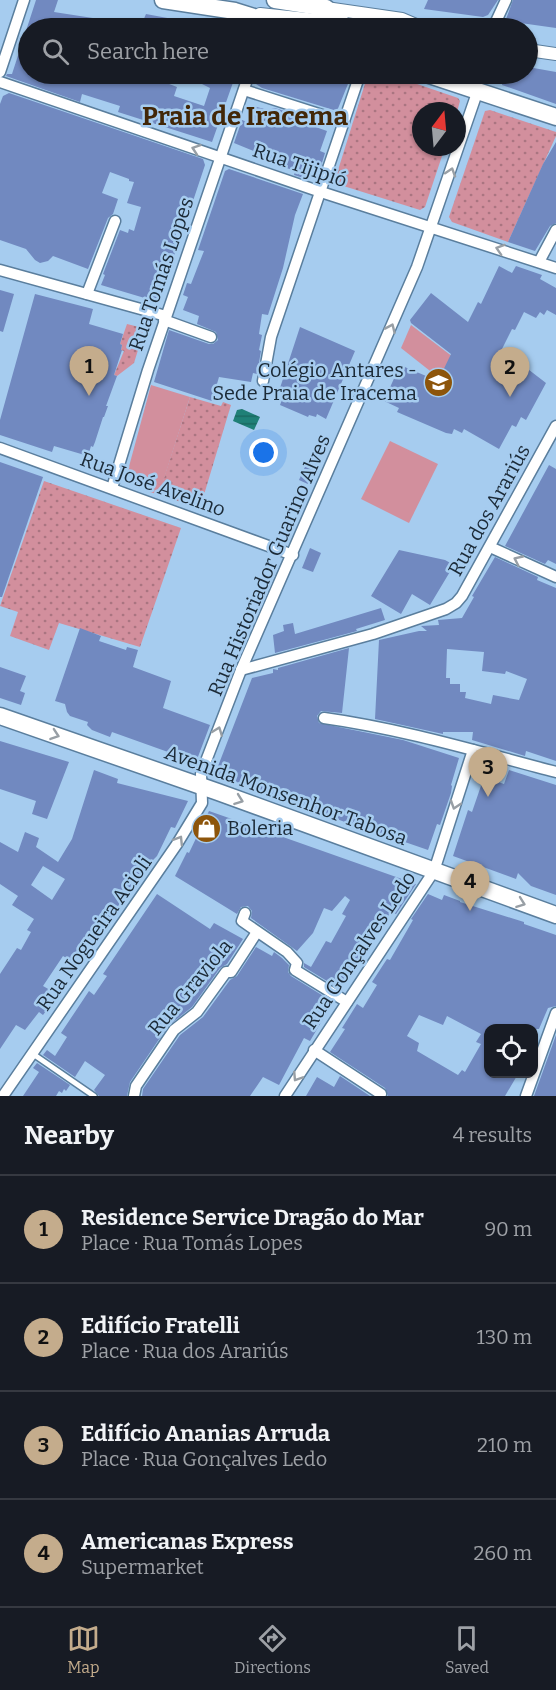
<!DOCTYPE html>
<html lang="en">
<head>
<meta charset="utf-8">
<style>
  :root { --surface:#171b24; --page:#20242c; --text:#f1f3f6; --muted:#9ea1a6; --line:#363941; --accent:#c4ac8c }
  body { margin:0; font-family:Bitter,serif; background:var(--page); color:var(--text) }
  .controls { position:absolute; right:18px; bottom:18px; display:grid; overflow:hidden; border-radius:12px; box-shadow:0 2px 4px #0004 }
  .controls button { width:54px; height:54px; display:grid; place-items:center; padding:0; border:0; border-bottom:2px solid var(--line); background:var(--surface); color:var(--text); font:30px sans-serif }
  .compass { position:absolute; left:412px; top:102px; width:54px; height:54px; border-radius:50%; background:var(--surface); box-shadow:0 2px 4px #0004; rotate:16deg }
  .you { position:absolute; left:264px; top:453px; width:21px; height:21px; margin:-15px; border:4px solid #fff; border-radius:50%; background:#1a73e8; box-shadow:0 0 0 9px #1a73e833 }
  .badge { display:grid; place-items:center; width:39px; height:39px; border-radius:50%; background:var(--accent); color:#111; font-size:20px; font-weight:700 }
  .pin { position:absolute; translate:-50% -50px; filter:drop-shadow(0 2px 3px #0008) }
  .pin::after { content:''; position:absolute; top:32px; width:21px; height:18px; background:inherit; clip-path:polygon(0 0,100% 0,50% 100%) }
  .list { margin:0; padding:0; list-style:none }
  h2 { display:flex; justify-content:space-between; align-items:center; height:78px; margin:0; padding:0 24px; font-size:26px }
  h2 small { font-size:20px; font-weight:400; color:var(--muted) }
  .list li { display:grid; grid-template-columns:39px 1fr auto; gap:18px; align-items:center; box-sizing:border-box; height:108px; padding:0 24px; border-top:2px solid var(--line) }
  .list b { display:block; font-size:22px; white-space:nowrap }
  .list p { margin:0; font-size:20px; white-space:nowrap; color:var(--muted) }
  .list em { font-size:20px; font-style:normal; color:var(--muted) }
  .icon { flex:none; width:33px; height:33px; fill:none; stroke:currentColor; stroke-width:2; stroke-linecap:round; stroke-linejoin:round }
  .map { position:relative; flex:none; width:556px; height:1096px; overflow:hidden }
  .search { position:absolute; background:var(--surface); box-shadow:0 2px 4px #0004; left:18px; right:18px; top:18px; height:66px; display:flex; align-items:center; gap:15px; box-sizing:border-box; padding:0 21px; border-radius:33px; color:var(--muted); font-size:22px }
  .sheet { height:510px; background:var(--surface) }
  nav { display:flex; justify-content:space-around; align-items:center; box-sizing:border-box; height:84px; border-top:2px solid var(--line); background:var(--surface); font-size:16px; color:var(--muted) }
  nav a { display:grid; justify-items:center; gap:3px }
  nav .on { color:var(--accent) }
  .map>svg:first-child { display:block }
  .grass { fill:url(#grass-dots) }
  .garden { fill:#d28f9d }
  .water { fill:url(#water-rules) }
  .building { fill:#7189c0; fill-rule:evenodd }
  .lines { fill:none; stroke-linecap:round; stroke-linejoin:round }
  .service-casing { stroke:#5a7e9d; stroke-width:8 }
  .minor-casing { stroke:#5a7e9d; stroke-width:13 }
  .tertiary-casing { stroke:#5a7e9d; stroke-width:14 }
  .primary-casing { stroke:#5a7e9d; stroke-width:19 }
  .service { stroke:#fff; stroke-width:5 }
  .minor { stroke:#fff; stroke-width:10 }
  .tertiary { stroke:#fff; stroke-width:12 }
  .primary { stroke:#fff; stroke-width:16 }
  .oneway { stroke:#989fa5 }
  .labels { text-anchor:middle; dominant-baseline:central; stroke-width:5; stroke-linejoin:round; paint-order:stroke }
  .street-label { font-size:20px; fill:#1b2a37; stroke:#a6ccef }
  .poi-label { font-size:20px; fill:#1b2a37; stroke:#a6ccef; text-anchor:end }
  .district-label { font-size:26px; font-weight:bold; fill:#422707; stroke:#a6ccef }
</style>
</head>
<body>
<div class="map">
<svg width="556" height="1096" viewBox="0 0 556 1096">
  <defs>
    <pattern id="grass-dots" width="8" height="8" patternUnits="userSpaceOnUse" patternTransform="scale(1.5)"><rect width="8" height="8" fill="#d28f9d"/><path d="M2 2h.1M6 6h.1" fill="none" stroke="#aa7581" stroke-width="1.8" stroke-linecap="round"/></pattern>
    <pattern id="water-rules" width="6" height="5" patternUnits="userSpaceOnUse" patternTransform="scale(1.5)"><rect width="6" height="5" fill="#1f8077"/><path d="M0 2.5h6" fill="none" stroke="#1a6962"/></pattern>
  </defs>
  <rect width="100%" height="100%" fill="#a6ccef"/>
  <g class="grass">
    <polygon points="368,74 388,74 458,98 460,101 457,112 421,111 421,147 445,147 425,207 420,210 334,183"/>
    <polygon points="490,110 556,132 556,136 508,242 452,222 449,217 485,111"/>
    <polygon points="127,324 139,327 143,330 143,334 134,363 117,376 114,375 124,351 121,350 122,345 120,344"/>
    <polygon points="190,397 221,406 223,402 231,405 200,508 150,492 153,482 162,484"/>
    <polygon points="44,481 181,528 140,647 59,623 49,650 10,636 18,612 0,606"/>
  </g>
  <g class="garden">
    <polygon points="411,325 453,357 439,378 401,348"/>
    <polygon points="151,385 190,397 162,485 127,474"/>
    <polygon points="390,441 438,464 409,523 361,499"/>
  </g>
  <polygon class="water" points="242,409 260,417 254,430 233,421 237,410"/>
  <g class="building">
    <polygon points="36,0 58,0 54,12 125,23 124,28 28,28 28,74 165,74 164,82 177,87 174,96 204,106 210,88 202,84 205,74 236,74 212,142 118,112 120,106 82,94 80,102 6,76 7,74 12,74"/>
    <polygon points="428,0 498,0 488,15 483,17 424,9"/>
    <polygon points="513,0 556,0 556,28 507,21 506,19"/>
    <polygon points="146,14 194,23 194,28 140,28"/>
    <polygon points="528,67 556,72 556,104 502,85 504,74 528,74"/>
    <polygon points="257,74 352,74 337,111 262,88 256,84 255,81"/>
    <polygon points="9,93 203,159 205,165 186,222 180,220 173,243 178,244 158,302 101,285 105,275 103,274 120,230 128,233 129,229 134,231 141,207 127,203 134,182 129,181 129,179 110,172 102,193 118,199 113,214 108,218 88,269 53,256 48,261 40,263 35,260 26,249 0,240 0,104 3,96"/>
    <polygon points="253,106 268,110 275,108 312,120 310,125 327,131 320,151 325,153 317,179 308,176 307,179 294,175 295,171 270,162 267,158 255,154 256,152 234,143 242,120 247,122"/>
    <polygon points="556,142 556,223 550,226 535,251 508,242 543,164"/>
    <polygon points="229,169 303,194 295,215 283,268 268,315 262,314 259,334 262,335 259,350 261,351 257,374 253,373 251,382 219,377 212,401 154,382 169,330 209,344 213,344 218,340 216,332 197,324 199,316 183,310 188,297 183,295 187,283 191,284 200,261 204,251 198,250 225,171"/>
    <polygon points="499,266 512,273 516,266 542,275 540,279 556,288 556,315 547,310 544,315 540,312 536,318 524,312 515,330 512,329 502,349 546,383 526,420 521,417 516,427 512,425 499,449 464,429 462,433 454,429 452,434 446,433 397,412 399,408 384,401 400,365 438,381 451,354 411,323 410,320 431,293 468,322 478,302 481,304"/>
    <polygon points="0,290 14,294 3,332 0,331"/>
    <polygon points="35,294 93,309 89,324 123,334 120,344 122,345 121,350 122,350 114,375 117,376 106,406 108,406 104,417 103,417 95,442 93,447 91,446 88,456 54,446 52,452 0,435 0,420"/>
    <polygon points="300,327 355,351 326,419 317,414 316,417 309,415 308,417 280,405 284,394 279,391"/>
    <polygon points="308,460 318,465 310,485 299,480"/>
    <polygon points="0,462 43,477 2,597 0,597"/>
    <polygon points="549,465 556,469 556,564 548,560 545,564 505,546"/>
    <polygon points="310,548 321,553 313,572 302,568"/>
    <polygon points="399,550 445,560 454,565 430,605 412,594 401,614 371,596"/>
    <path d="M495,557L538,577L537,580L556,588V761L526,751L525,756L472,740L473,732H443V734L375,719L379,640L419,631H427L421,626L439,625L438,620L462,618L474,597L472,596ZM447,649L484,652L482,671L505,674L506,671L527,679L519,700L493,695L491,704L465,698L466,692H460V684H450V678H446Z"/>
    <polygon points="381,608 385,620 356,629 357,631 275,653 273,635 284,631 283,625 293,623 295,634"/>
    <polygon points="80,628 101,636 99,641 126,650 127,647 138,650 133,667 171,681 163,708 210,725 196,762 112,732 110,737 92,730 87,725 88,722 70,716 67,712 65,704 55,701"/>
    <polygon points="349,648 342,713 321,711 317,716 319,723 403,740 459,758 451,785 452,786 451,793 440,825 437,824 428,850 373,831 376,823 356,817 353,825 215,774 252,678 273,673 273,669 278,670 278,668"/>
    <polygon points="0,667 26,676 20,691 25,693 21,705 0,698"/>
    <polygon points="0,741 69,762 47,819 32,814 36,801 0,789"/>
    <path d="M94,770L118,779L117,783L188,801L175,828L171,827L157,856L147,866L93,945L84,939L71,961L63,956L43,986L50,990L45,998L52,1003L43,1015L39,1012L25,1030L16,1025L0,1049V974L17,948L21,950L31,932L27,930L34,919L12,905L18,896L0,884V842L18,852L25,832L39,838L36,847L58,862L72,839ZM43,866L65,879L52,900L31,885Z"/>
    <polygon points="509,770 556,785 556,895 531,886 518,873 516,879 453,856 468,810 472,812 484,777 504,784"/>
    <polygon points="209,811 416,884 396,914 390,912 383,928 380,927 340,989 304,967 304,963 311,967 326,941 331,943 346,916 342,914 350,900 345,896 332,911 324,908 313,933 297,951 251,918 252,911 248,906 241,907 237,914 175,876 187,852 189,853"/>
    <polygon points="157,894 210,929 214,923 243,939 227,964 220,968 192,1007 168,1026 130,1082 127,1096 99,1096 94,1090 105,1075 85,1061 75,1077 43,1055 47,1050 55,1056 67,1037 61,1033 89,991 94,995 107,976 103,974"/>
    <path d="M428,894L442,900L444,895L460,901V902L524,922V924L556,935V1006L548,1008L539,1029H489V1074H518L505,1096H388L385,1088L330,1052L345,1029L342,1028L357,1004L363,1008L377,985L372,982L387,959L390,960L413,920L411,919ZM419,1015L443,1025L447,1016L481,1034L476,1042L481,1044L465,1072L462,1070L458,1075L417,1051L419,1043L407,1036Z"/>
    <polygon points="256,947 272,956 274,952 282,958 289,965 288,972 291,976 333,1002 310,1041 304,1038 279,1085 263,1077 250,1096 142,1096 143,1089 180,1035 203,1017 230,980 237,976"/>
    <polygon points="556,1035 556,1096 534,1096"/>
    <polygon points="37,1063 70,1085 66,1091 64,1089 62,1093 59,1091 56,1096 23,1096 39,1072 33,1068"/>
    <polygon points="340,1076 370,1096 306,1096 317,1077 334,1087"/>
  </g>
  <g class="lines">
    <defs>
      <polyline id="service" points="33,1054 94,1096"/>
      <g id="minor">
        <polyline points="493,28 506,0"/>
        <polyline points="0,72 24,0"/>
        <polyline points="0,82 321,192 556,268"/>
        <polyline points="244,90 344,122"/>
        <polyline points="539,262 556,230"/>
        <polyline points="0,270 166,316"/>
        <polyline points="87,294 115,221"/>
        <polyline points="164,320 211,337"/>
        <polyline points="263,381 271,337 360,74"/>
        <polyline points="0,448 293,555"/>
        <polyline points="112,488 148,370 249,74"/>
        <polyline points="490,547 556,577"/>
        <polyline points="241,670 373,634 446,609 456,603 462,596 556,426"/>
        <path d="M324,718C403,729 479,752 556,772"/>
        <polyline points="245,913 242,921 287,952 297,963 295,970 347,1002"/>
        <polyline points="314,1050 381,1094"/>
        <polyline points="3,1096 177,844 202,803 201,774 241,670 417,267 478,90"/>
        <polyline points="134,1096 136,1086 174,1030 197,1012 226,972 231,972 257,932"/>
        <polyline points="285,1096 434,871 473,750"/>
        <polyline points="526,1096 556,1013"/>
      </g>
      <g id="tertiary">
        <polyline points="326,8 402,19 423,28"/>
        <polyline points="260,14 316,20 366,28"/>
        <polyline points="528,50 556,54"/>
      </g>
      <g id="primary">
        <polyline points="163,0 235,11 288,28"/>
        <polyline points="275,0 326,8 347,28"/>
        <polyline points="426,74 556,117"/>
        <polyline points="0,716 218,792 556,915"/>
      </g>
    </defs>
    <use href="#service" class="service-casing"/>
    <use href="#minor" class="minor-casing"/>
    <use href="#tertiary" class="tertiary-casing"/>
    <use href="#primary" class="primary-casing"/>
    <use href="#service" class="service"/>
    <use href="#minor" class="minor"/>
    <use href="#tertiary" class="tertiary"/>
    <use href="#primary" class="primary"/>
  </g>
  <defs><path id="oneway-chevron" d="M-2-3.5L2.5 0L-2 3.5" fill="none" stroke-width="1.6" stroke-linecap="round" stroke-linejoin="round" transform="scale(1.5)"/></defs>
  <g class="oneway">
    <use href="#oneway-chevron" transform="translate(196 149) rotate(-161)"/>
    <use href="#oneway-chevron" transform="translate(451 172) rotate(-72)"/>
    <use href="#oneway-chevron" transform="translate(500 249) rotate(-162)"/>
    <use href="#oneway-chevron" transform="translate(391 328) rotate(-66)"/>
    <use href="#oneway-chevron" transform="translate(518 560) rotate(-155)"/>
    <use href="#oneway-chevron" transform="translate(218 731) rotate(-69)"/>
    <use href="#oneway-chevron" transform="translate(55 735) rotate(19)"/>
    <use href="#oneway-chevron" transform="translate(239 800) rotate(20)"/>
    <use href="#oneway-chevron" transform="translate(455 805) rotate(108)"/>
    <use href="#oneway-chevron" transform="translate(179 840) rotate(-58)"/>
    <use href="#oneway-chevron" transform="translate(521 903) rotate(20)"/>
    <use href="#oneway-chevron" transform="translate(297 1077) rotate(123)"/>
  </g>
  <defs>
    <symbol id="school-disc" viewBox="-11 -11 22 22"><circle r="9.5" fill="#8d550b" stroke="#a6ccef"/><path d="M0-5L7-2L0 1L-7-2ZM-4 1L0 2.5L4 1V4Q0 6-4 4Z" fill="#fff"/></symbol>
    <symbol id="shop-disc" viewBox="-11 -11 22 22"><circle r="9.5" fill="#8d550b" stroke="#a6ccef"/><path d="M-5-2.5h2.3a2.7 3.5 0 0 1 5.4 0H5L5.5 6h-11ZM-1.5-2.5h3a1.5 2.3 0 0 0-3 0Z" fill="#fff"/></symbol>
  </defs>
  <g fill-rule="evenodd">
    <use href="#school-disc" x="422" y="366" width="33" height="33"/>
    <use href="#shop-disc" x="190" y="812" width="33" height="33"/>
  </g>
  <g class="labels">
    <g class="street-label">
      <text transform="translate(300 165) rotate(19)">Rua Tijipió</text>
      <text transform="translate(161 274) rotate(-71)">Rua Tomás Lopes</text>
      <text transform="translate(153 484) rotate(20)">Rua José Avelino</text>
      <text transform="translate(489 510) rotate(-61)">Rua dos Arariús</text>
      <text transform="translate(269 565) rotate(-67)">Rua Historiador Guarino Alves</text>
      <text transform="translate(286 795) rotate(20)">Avenida Monsenhor Tabosa</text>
      <text transform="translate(94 933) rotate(-55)">Rua Nogueira Acioli</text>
      <text transform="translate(359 950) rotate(-56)">Rua Gonçalves Ledo</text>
      <text transform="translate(190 987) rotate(-50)">Rua Graviola</text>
    </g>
    <g class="poi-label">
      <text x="417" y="370">Colégio Antares -<tspan x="417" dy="23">Sede Praia de Iracema</tspan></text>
      <text x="227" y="828" text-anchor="start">Boleria</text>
    </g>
    <g class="district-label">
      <text x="245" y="116">Praia de Iracema</text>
    </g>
  </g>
</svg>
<div class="controls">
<button><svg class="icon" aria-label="locate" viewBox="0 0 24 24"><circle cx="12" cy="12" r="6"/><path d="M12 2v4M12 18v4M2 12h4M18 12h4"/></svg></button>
</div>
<svg class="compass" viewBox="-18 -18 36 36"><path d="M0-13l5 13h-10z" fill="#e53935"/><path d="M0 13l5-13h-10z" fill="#9ea1a6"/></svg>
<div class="you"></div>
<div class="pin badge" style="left:89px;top:396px">1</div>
<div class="pin badge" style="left:510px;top:397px">2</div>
<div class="pin badge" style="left:488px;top:797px">3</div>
<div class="pin badge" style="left:470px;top:911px">4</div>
<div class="search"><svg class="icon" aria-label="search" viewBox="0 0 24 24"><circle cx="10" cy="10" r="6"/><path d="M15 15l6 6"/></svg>Search here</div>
</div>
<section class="sheet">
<h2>Nearby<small>4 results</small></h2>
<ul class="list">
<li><span class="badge">1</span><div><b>Residence Service Dragão do Mar</b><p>Place · Rua Tomás Lopes</p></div><em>90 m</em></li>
<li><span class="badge">2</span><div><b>Edifício Fratelli</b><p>Place · Rua dos Arariús</p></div><em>130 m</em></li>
<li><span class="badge">3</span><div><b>Edifício Ananias Arruda</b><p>Place · Rua Gonçalves Ledo</p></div><em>210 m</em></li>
<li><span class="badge">4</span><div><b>Americanas Express</b><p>Supermarket</p></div><em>260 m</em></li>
</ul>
</section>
<nav>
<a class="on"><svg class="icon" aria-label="map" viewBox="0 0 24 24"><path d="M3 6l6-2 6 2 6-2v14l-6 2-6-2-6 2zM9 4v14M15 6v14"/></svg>Map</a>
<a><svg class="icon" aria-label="directions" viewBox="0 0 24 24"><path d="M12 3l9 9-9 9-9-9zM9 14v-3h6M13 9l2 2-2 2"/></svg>Directions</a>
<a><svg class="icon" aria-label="saved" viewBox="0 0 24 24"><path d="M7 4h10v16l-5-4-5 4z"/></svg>Saved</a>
</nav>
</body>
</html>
